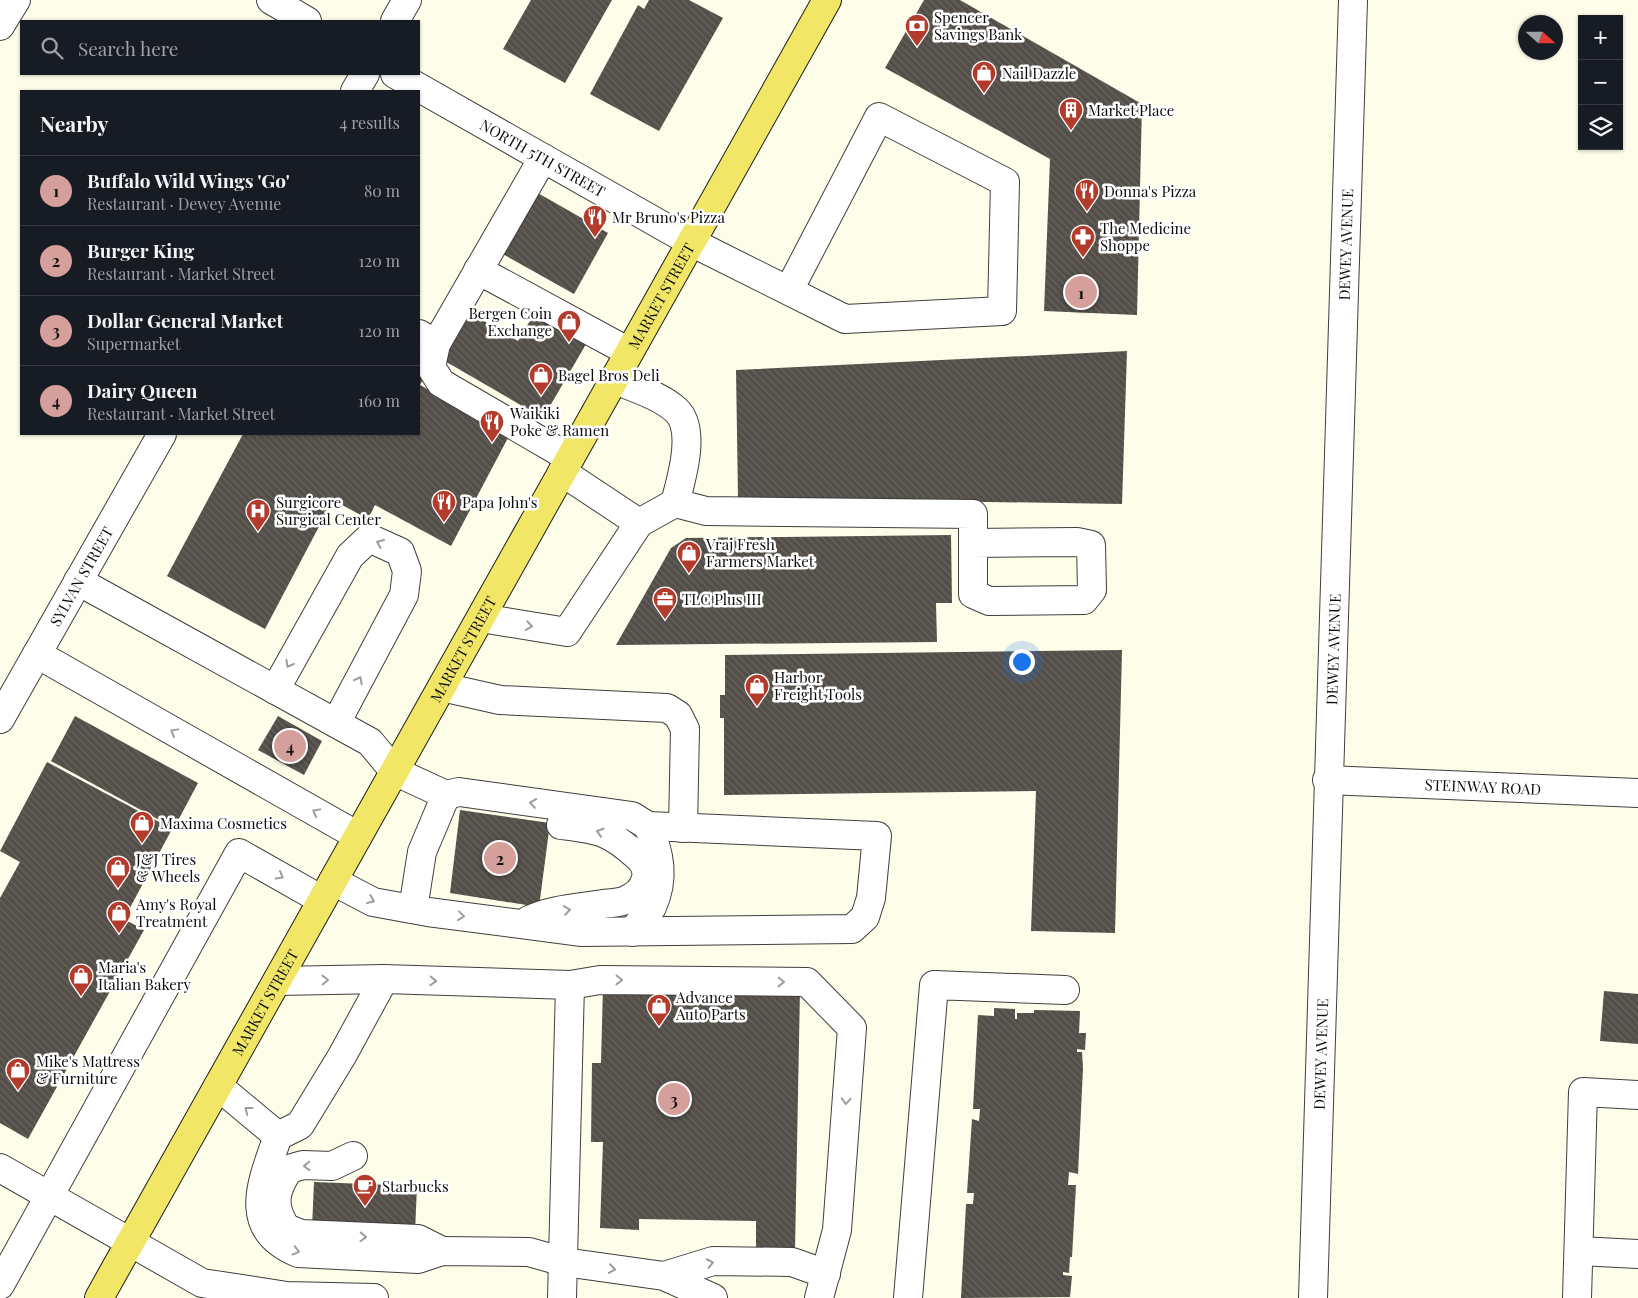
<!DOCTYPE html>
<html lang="en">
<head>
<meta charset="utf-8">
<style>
  :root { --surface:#171b24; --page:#20242c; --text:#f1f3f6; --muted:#9ea1a6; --line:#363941; --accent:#d5a09b }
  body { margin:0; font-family:"Playfair Display",serif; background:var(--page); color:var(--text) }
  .controls { position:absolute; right:15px; top:15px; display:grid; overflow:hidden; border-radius:0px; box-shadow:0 1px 4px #0004 }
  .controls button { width:45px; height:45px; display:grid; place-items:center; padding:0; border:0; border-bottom:1px solid var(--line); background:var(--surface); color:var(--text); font:25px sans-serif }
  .compass { position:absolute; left:1518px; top:15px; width:45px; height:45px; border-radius:50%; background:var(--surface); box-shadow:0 1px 4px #0004; rotate:111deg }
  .you { position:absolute; left:1021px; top:661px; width:18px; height:18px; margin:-12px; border:4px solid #fff; border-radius:50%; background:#1a73e8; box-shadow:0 0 0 8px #1a73e833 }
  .badge { display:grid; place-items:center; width:32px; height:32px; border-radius:50%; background:var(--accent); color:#111; font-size:16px; font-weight:700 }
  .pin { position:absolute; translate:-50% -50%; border:2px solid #fff; box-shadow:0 1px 5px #0006 }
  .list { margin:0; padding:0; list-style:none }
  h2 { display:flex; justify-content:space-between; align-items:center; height:65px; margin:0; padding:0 20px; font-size:21px }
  h2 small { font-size:16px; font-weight:400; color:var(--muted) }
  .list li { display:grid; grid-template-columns:32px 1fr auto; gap:15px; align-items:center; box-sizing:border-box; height:70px; padding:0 20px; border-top:1px solid var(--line) }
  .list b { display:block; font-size:19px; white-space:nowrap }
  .list p { margin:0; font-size:16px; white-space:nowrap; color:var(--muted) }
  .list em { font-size:16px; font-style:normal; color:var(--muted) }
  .icon { flex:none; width:28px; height:28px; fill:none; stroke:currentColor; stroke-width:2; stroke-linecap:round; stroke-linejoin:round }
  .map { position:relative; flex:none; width:1638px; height:1298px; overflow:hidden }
  .search { position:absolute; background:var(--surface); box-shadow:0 1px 4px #0004; left:20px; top:20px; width:400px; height:55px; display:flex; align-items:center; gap:12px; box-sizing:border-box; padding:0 18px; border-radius:0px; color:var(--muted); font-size:19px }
  .panel { position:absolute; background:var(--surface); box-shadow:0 1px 4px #0004; left:20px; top:90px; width:400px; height:345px; border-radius:0px }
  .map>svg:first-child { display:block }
  .building { fill:url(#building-back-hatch) }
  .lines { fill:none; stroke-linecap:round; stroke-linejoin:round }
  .minor-casing { stroke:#3e3e3e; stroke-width:30 }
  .major-casing { stroke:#1c1c1c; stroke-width:30 }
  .minor { stroke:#fff; stroke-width:28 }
  .major { stroke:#f1e666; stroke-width:28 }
  .oneway { stroke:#9d9d9d }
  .labels { text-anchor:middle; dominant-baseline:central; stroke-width:5; stroke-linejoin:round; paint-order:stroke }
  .poi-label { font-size:15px; fill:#0b0b0b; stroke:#fff; text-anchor:start }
  .street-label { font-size:15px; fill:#0b0b0b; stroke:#fff }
</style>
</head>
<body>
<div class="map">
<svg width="1638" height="1298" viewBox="0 0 1638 1298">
  <defs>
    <pattern id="building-back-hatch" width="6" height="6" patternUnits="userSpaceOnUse" patternTransform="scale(1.25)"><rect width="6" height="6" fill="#534e48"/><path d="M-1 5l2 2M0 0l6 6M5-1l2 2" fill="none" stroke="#67635e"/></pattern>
  </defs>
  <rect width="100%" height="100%" fill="#fefdea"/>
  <g class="building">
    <polygon points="531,0 612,0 565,83 503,49"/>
    <polygon points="649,0 689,0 723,18 659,131 590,94 638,5 644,9"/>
    <polygon points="924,0 960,0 1142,104 1137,315 1044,311 1050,159 885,68"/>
    <polygon points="536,192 608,233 574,294 501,253"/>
    <polygon points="537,309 589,339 543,418 443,360 470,313 518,341"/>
    <polygon points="1127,351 1122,504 738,498 736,370"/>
    <polygon points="419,364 429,369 420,385 510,434 451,546 375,505 368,519 333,500 265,629 167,576 243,434 419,434"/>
    <polygon points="951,535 952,603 936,603 937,642 616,645 671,548 686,538"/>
    <polygon points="1122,650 1115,933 1031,931 1036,791 724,795 724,718 720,718 720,695 725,695 725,655"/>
    <polygon points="75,716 198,783 174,828 51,761"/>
    <polygon points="278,716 322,741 304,775 258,750"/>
    <polygon points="47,762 172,829 124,919 144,930 28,1139 0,1123 0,898 20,862 0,851"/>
    <polygon points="460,810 550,823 539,907 450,893"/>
    <polygon points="603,987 800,990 795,1250 756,1272 756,1221 639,1219 639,1230 600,1228 603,1142 591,1142 592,1063 601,1063"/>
    <polygon points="1604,991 1638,994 1638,1044 1600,1041"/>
    <polygon points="994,1008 1015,1009 1015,1019 1017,1019 1017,1013 1034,1013 1034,1010 1080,1011 1079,1033 1086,1033 1085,1050 1077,1049 1077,1052 1082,1052 1083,1068 1078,1174 1069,1172 1068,1185 1076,1185 1072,1257 1070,1257 1069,1273 1063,1272 1063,1275 1072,1276 1070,1297 961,1298 966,1204 973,1204 974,1193 967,1193 972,1119 979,1121 980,1109 973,1109 978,1015 994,1016"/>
    <polygon points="314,1182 417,1186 415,1232 312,1228"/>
  </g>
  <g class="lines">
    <defs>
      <g id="minor">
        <polyline points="271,0 307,21"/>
        <polyline points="395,21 407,0"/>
        <polyline points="0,26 16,0"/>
        <path id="s1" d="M395,74L691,242L845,319L1002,311L1005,182L879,117L789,290"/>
        <polyline points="355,91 365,74"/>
        <polyline points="478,270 629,352"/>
        <polyline points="419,334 436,344 431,367 441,383 570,458"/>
        <polyline points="436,344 543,158"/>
        <polyline points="562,472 639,523"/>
        <polyline points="675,503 706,511 973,514 973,594 989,601 1084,600 1092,590 1091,545 1077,542 973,543"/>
        <polyline points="78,581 370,742 394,771 446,795 459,792 632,816 648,826 877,836 871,898 865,917 852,929 582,932 428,912 373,902 333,881"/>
        <path d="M481,618L567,632L639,523L675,503C681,480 697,429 676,410C659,395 634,388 613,379"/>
        <polyline points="37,654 358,836"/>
        <polyline points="442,687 500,700 667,708 678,715 685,729 683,828"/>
        <polyline points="275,690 350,556 369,538 400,552 407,571 404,595 336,723"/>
        <path id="s2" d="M0,719L162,434"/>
        <path id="s3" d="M1327,780L1638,793"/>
        <polyline points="413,909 422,852 446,795"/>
        <path d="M529,920C552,909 579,908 603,904C611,903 619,903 626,900C645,892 655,871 637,856C608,830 599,830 561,825"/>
        <path d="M632,932C638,924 647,915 652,907C665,879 660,853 648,826"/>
        <path d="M384,979L342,1056L300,1125L278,1136C262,1182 240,1229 298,1253L418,1259L442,1251L529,1252L564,1262L664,1276L713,1298"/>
        <polyline points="277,981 384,979 570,985 600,980 807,982 852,1028 837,1230 819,1298"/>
        <polyline points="218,1086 278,1136"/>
        <path d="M353,1156L332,1166L303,1165L289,1169C275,1191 271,1204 286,1228L301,1234L418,1239L442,1251"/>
        <polyline points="0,1168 202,1283 287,1296 374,1298"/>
        <polyline points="1579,1251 1638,1254"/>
        <polyline points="664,1276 713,1261 792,1262 826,1274"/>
        <polyline points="0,1285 239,853 322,900"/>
        <polyline points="562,1298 570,985"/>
        <polyline points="908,1298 934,985 1065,990"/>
        <path id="s4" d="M1313,1298L1353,0"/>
        <polyline points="1577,1298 1583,1092 1638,1095"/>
      </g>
      <g id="major">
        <path id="s5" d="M99,1298L827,0"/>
      </g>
    </defs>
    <use href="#minor" class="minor-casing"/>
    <use href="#major" class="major-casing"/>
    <use href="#minor" class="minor"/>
    <use href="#major" class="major"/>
  </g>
  <defs><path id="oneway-chevron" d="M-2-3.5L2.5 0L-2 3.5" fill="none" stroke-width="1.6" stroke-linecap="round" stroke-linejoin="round" transform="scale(1.25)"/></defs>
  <g class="oneway">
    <use href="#oneway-chevron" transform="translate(380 543) rotate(-156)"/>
    <use href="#oneway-chevron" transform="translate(529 626) rotate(9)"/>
    <use href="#oneway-chevron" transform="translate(289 664) rotate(119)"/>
    <use href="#oneway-chevron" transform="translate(359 680) rotate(-62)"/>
    <use href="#oneway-chevron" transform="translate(174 732) rotate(-151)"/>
    <use href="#oneway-chevron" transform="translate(533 803) rotate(-172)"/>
    <use href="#oneway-chevron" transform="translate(316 812) rotate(-151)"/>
    <use href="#oneway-chevron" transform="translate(600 832) rotate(-163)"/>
    <use href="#oneway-chevron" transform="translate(280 876) rotate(30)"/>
    <use href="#oneway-chevron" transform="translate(371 900) rotate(22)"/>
    <use href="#oneway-chevron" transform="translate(567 910) rotate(-9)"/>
    <use href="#oneway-chevron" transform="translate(461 916) rotate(7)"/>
    <use href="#oneway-chevron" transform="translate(325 980) rotate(-1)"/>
    <use href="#oneway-chevron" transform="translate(619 980) rotate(1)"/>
    <use href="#oneway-chevron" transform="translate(433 981) rotate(2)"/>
    <use href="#oneway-chevron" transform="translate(781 982) rotate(1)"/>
    <use href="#oneway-chevron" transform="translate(846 1101) rotate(94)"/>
    <use href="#oneway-chevron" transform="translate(248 1110) rotate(-142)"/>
    <use href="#oneway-chevron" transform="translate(307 1166) rotate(178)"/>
    <use href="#oneway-chevron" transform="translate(363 1237) rotate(2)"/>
    <use href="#oneway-chevron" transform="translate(296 1251) rotate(15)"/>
    <use href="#oneway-chevron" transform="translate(710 1263) rotate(-12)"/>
    <use href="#oneway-chevron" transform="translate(612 1269) rotate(8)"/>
  </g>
  <defs>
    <symbol id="bank-pin" viewBox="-11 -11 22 30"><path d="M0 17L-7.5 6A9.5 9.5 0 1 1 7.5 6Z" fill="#b23b2b" stroke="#fff"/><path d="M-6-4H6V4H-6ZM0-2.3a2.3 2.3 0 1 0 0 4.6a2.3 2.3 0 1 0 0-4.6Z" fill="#fff"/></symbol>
    <symbol id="shop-pin" viewBox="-11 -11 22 30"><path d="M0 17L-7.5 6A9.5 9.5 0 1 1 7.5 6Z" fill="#b23b2b" stroke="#fff"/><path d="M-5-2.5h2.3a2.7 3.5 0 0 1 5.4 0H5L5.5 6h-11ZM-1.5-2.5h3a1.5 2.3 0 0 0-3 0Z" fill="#fff"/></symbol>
    <symbol id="building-pin" viewBox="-11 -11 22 30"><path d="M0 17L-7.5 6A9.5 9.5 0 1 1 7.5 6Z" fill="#b23b2b" stroke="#fff"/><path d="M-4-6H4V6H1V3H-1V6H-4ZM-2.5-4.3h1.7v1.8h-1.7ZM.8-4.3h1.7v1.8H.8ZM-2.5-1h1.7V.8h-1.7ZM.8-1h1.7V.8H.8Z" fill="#fff"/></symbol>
    <symbol id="restaurant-pin" viewBox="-11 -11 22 30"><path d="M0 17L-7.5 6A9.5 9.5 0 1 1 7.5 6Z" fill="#b23b2b" stroke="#fff"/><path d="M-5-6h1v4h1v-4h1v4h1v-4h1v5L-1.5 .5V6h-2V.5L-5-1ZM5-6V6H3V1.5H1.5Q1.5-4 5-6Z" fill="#fff"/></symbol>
    <symbol id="pharmacy-pin" viewBox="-11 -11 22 30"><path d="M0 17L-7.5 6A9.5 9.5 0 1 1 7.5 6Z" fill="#b23b2b" stroke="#fff"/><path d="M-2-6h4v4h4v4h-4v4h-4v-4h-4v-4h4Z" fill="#fff"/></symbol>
    <symbol id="hospital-pin" viewBox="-11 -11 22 30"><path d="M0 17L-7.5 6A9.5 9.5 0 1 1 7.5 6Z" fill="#b23b2b" stroke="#fff"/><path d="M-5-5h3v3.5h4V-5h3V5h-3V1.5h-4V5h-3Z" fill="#fff"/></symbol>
    <symbol id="office-pin" viewBox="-11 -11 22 30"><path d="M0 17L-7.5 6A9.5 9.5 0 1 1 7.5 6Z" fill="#b23b2b" stroke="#fff"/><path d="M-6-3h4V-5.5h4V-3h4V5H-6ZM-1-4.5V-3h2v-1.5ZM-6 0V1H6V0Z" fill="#fff"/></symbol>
    <symbol id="cafe-pin" viewBox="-11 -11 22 30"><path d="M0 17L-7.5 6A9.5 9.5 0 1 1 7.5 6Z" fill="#b23b2b" stroke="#fff"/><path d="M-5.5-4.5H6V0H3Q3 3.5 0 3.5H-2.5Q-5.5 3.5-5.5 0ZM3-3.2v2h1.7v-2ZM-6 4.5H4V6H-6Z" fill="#fff"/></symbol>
  </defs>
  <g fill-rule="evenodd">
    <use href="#bank-pin" x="903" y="12" width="28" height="38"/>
    <use href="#shop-pin" x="970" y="59" width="28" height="38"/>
    <use href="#building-pin" x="1057" y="96" width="28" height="38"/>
    <use href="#restaurant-pin" x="1073" y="177" width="28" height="38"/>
    <use href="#restaurant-pin" x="581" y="203" width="28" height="38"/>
    <use href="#pharmacy-pin" x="1069" y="223" width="28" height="38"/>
    <use href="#shop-pin" x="555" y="308" width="28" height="38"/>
    <use href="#shop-pin" x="527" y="361" width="28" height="38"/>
    <use href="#restaurant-pin" x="478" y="408" width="28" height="38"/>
    <use href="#restaurant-pin" x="430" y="488" width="28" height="38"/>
    <use href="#hospital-pin" x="244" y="497" width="28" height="38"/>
    <use href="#shop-pin" x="675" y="539" width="28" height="38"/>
    <use href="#office-pin" x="651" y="585" width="28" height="38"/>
    <use href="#shop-pin" x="743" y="672" width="28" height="38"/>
    <use href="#shop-pin" x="128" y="809" width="28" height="38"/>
    <use href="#shop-pin" x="104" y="854" width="28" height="38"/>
    <use href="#shop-pin" x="105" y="899" width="28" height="38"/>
    <use href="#shop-pin" x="67" y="962" width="28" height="38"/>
    <use href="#shop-pin" x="645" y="992" width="28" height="38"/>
    <use href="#shop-pin" x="4" y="1056" width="28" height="38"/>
    <use href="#cafe-pin" x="351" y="1172" width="28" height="38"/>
  </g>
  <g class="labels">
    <g class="poi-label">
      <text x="934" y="17">Spencer<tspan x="934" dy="17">Savings Bank</tspan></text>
      <text x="1002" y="73">Nail Dazzle</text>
      <text x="1088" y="110">Market Place</text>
      <text x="1104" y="191">Donna's Pizza</text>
      <text x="612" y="217">Mr Bruno's Pizza</text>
      <text x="1100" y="228">The Medicine<tspan x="1100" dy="17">Shoppe</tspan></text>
      <text x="552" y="313" text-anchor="end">Bergen Coin<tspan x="552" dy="17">Exchange</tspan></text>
      <text x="558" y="375">Bagel Bros Deli</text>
      <text x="510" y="413">Waikiki<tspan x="510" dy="17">Poke &amp; Ramen</tspan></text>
      <text x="276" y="502">Surgicore<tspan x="276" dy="17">Surgical Center</tspan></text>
      <text x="462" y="502">Papa John's</text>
      <text x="706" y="544">Vraj Fresh<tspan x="706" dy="17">Farmers Market</tspan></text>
      <text x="682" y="599">TLC Plus III</text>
      <text x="774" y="677">Harbor<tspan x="774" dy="17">Freight Tools</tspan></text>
      <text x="160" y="823">Maxima Cosmetics</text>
      <text x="136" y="859">J&amp;J Tires<tspan x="136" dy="17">&amp; Wheels</tspan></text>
      <text x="136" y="904">Amy's Royal<tspan x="136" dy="17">Treatment</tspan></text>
      <text x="98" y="967">Maria's<tspan x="98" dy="17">Italian Bakery</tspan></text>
      <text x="676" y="997">Advance<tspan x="676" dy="17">Auto Parts</tspan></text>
      <text x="36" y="1061">Mike's Mattress<tspan x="36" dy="17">&amp; Furniture</tspan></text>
      <text x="382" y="1186">Starbucks</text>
    </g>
    <g class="street-label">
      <text stroke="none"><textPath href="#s1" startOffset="170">NORTH 5TH STREET</textPath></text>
      <text stroke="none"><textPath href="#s4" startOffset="1054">DEWEY AVENUE</textPath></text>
      <text stroke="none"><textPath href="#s5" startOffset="1149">MARKET STREET</textPath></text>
      <text stroke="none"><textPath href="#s2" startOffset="164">SYLVAN STREET</textPath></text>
      <text stroke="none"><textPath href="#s5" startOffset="744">MARKET STREET</textPath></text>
      <text stroke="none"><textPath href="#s4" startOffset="649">DEWEY AVENUE</textPath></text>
      <text stroke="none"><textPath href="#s3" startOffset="156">STEINWAY ROAD</textPath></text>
      <text stroke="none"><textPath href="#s5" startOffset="339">MARKET STREET</textPath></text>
      <text stroke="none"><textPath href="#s4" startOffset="244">DEWEY AVENUE</textPath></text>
    </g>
  </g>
</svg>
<div class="controls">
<button>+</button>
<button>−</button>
<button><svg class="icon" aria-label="layers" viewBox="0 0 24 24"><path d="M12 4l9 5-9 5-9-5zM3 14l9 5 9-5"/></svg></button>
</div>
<svg class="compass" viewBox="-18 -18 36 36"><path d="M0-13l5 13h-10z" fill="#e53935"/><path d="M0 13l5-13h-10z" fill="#9ea1a6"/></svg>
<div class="you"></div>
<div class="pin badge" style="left:1081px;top:292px">1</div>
<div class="pin badge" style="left:500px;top:858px">2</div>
<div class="pin badge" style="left:674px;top:1099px">3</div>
<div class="pin badge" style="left:290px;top:746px">4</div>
<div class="search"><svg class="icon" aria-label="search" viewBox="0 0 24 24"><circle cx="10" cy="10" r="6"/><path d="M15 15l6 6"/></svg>Search here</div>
<section class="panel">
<h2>Nearby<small>4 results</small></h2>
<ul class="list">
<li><span class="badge">1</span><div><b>Buffalo Wild Wings 'Go'</b><p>Restaurant · Dewey Avenue</p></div><em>80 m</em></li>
<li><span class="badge">2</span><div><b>Burger King</b><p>Restaurant · Market Street</p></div><em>120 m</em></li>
<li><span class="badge">3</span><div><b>Dollar General Market</b><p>Supermarket</p></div><em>120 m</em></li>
<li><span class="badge">4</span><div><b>Dairy Queen</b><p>Restaurant · Market Street</p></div><em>160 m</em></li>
</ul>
</section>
</div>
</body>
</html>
